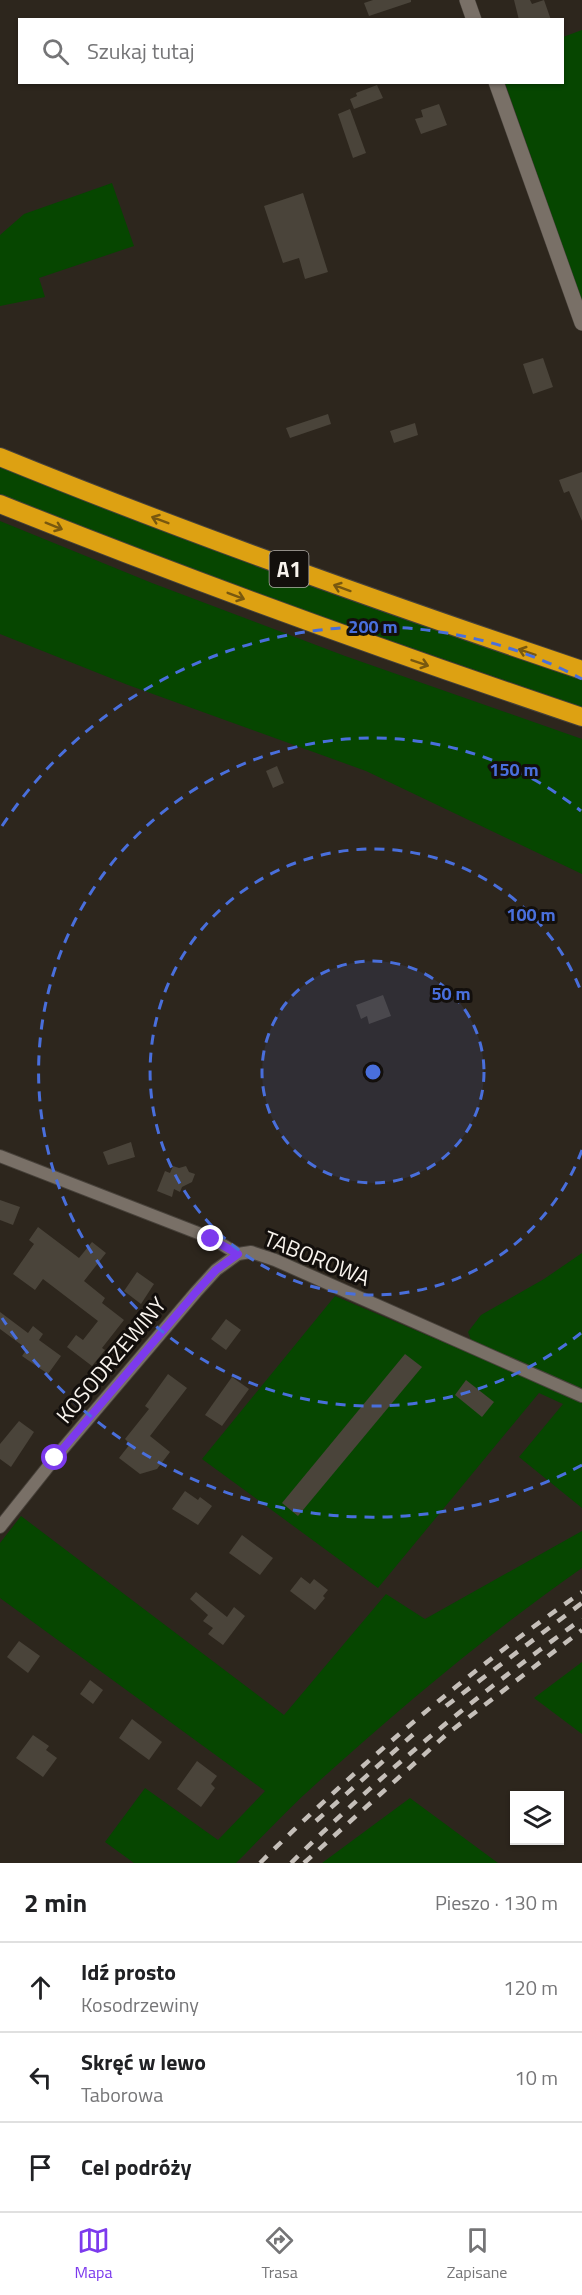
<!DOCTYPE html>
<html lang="pl">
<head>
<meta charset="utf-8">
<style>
  :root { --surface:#fff; --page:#f6f6f6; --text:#202124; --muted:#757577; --line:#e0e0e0; --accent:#7c3aed }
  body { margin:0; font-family:"Titillium Web",sans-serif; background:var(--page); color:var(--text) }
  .controls { position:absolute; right:18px; bottom:18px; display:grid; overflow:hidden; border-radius:0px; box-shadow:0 2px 4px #0004 }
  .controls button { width:54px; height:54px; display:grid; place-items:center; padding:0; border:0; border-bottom:2px solid var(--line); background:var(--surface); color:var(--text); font:30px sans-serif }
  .stop { position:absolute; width:18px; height:18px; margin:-14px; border:4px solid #7c3aed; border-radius:50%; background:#fff }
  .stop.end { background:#7c3aed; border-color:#fff; box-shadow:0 2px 6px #0008 }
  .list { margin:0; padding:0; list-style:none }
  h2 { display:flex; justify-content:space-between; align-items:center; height:78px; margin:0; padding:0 24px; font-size:26px }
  h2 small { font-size:20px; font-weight:400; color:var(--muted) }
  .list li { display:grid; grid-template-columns:39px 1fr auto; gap:18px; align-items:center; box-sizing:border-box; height:90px; padding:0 24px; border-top:2px solid var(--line) }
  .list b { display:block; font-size:22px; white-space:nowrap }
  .list p { margin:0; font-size:20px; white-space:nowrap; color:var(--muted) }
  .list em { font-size:20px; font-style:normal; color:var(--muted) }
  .icon { flex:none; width:33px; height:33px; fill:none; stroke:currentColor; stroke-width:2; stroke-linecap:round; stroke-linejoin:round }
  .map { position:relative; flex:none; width:582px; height:1863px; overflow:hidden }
  .search { position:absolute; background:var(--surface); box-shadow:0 2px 4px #0004; left:18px; right:18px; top:18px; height:66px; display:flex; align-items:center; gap:15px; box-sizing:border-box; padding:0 21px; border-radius:0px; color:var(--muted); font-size:22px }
  .sheet { height:348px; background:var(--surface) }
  nav { display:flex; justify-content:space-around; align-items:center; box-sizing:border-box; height:84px; border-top:2px solid var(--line); background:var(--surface); font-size:16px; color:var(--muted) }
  nav a { display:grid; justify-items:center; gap:3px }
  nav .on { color:var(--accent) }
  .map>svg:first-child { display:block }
  .green { fill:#064600 }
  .building { fill:#4a443a }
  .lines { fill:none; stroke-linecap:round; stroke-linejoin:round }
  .minor-casing { stroke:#47413a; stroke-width:14 }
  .tertiary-casing { stroke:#47413a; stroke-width:16 }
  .motorway-casing { stroke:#47413a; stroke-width:20 }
  .minor { stroke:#797067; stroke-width:12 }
  .tertiary { stroke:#797067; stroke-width:15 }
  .motorway { stroke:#dda112; stroke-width:18 }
  .rail { stroke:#c5bfb9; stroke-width:4.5; stroke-dasharray:10 10; stroke-linecap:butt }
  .oneway { stroke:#78580f }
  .route { stroke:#7c3aed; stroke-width:8 }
  .ring { fill:none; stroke:#496fdc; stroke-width:3; stroke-dasharray:10 8 }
  .labels { text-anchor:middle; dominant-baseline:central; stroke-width:6; stroke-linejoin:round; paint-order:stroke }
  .shield { fill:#130f0c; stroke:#b3afaa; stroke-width:1.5 }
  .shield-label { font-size:21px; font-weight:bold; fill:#f8f3ed }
  .street-label { font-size:22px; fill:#f8f3ed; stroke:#130f0c }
  .centre { fill:#496fdc; stroke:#130f0c; stroke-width:3 }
  .ring-label { font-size:18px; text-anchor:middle; font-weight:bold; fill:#496fdc; stroke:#130f0c; stroke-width:6; stroke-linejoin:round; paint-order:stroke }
</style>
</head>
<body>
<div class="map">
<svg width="582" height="1863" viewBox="0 0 582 1863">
  <rect width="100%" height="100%" fill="#2d261d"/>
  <g class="green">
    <polygon points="582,30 582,301 505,83 562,82 563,37"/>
    <polygon points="112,183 134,246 39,278 45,297 0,306 0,235 24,214"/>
    <path d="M0,466C191,545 386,615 582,680V707L248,591L0,495Z"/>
    <polygon points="0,521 152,583 345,656 582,739 582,874 366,771 128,685 0,634"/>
    <polygon points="582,1253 582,1389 471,1340 468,1332 481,1315 544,1279"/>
    <polygon points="335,1296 582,1401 582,1508 519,1457 563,1404 539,1393 378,1588 202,1459"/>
    <path d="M21,1516L284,1715L386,1594L425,1619L582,1531V1568C489,1633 401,1707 317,1783C289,1808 263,1836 236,1863H134L105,1842L145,1788L218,1840L265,1791L0,1598V1543Z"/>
    <polygon points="582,1662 582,1734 534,1698"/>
    <polygon points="410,1798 498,1863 322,1863"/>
  </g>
  <g class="building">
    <polygon points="373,0 411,0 411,2 369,16 364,3"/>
    <polygon points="514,0 530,0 532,4 544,0 551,20 519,20"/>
    <polygon points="377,85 383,98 354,109 350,99 357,96 356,93"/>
    <polygon points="439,104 447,125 421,134 415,119 423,117 421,110"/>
    <polygon points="350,109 366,153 353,158 338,114"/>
    <polygon points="303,193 328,272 305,279 299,258 283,263 264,206"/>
    <polygon points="543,358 553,387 533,394 523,364"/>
    <polygon points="328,414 331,424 290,438 286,428"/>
    <polygon points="415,423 418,435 394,443 390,431"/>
    <polygon points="582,472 582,521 569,491 564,493 559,480"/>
    <polygon points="277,766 284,783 273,788 266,771"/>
    <polygon points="383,995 391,1016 369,1024 367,1016 361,1019 356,1005"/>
    <polygon points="131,1142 135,1157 108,1165 103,1152"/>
    <polygon points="173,1166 179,1168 186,1166 189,1172 195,1174 192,1182 182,1187 180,1192 174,1189 172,1197 157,1191 165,1171 170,1173"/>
    <polygon points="0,1200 20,1207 13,1225 0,1220"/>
    <polygon points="38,1227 79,1258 92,1242 106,1253 84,1281 105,1298 102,1303 124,1320 102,1348 105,1350 92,1366 67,1347 76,1335 83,1340 98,1321 43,1279 35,1290 13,1274 34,1244 29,1240"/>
    <polygon points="137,1272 154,1284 141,1304 124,1291"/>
    <polygon points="0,1312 28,1333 33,1326 43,1334 39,1340 61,1356 48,1374 22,1356 27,1349 0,1329"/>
    <polygon points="226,1319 241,1330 226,1350 211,1339"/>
    <polygon points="405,1354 422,1367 298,1516 282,1503"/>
    <polygon points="168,1374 187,1388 150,1436 170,1452 157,1469 140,1474 119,1458 130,1444 125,1439 149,1409 145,1406"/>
    <polygon points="232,1377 249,1389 222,1426 205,1415"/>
    <polygon points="466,1380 494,1402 482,1417 455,1395"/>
    <polygon points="19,1421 34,1432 11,1467 0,1459 0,1444"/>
    <polygon points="185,1491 198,1500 200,1497 212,1506 198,1525 172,1509"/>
    <polygon points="242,1535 273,1558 260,1575 229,1553"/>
    <polygon points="301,1577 310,1584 314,1579 328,1590 323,1596 325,1598 315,1610 290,1591"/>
    <polygon points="196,1592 227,1617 234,1607 245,1616 223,1645 208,1634 213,1628 203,1621 208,1615 190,1599"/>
    <polygon points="19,1641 40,1656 28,1673 7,1657"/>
    <polygon points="90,1680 103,1690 93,1704 80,1694"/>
    <polygon points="132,1719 162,1742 149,1760 119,1738"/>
    <polygon points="33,1735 49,1746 46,1750 57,1758 43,1777 16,1758"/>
    <polygon points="197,1761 217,1776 211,1784 215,1788 201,1807 177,1789"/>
  </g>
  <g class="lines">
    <defs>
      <g id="minor">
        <polyline points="0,1156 211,1238 238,1254 251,1252 275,1260 582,1396"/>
        <polyline points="0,1527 55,1458 196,1292 216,1270 238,1254"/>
      </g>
      <g id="tertiary">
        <polyline points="467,0 474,20"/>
        <polyline points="496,82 582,323"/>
      </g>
      <g id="motorway">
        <path d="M0,457C191,535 386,604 582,670"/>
        <path d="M0,504C192,581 386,651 582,717"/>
      </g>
    </defs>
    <use href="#minor" class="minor-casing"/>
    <use href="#tertiary" class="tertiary-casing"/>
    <use href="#motorway" class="motorway-casing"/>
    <use href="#minor" class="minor"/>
    <use href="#tertiary" class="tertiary"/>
    <use href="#motorway" class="motorway"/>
    <g class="rail">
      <polyline points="446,1706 582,1603"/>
      <polyline points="316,1821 417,1731"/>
      <path d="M260,1863C360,1764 467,1672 582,1592"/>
      <path d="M291,1863C381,1774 479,1693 582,1619"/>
      <polyline points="304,1863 447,1734 582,1630"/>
    </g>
  </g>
  <defs><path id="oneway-shaft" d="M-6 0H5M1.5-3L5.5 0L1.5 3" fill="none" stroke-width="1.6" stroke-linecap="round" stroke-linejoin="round" transform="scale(1.5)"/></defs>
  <g class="oneway">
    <use href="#oneway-shaft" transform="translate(160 520) rotate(-159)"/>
    <use href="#oneway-shaft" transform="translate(54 526) rotate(22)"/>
    <use href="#oneway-shaft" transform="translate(342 588) rotate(-160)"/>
    <use href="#oneway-shaft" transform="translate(236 596) rotate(21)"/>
    <use href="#oneway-shaft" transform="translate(527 652) rotate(-161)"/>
    <use href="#oneway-shaft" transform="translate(420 663) rotate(19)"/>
  </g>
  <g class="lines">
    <polyline class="route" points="55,1458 196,1292 216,1270 238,1254 211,1239"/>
  </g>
  <circle cx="373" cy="1072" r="111" fill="#496fdc" fill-opacity=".12"/>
  <g class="ring">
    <circle cx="373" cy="1072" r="111"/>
    <path d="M582 1150A223 223 0 1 1 582 994"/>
    <path d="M581 1333A334 334 0 1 1 581 811"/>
    <path d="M582 1465A445 445 0 0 1 2 1318M2 826A445 445 0 0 1 582 679"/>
  </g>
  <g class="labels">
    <rect class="shield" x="269.5" y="551" width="39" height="36" rx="4.5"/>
    <g class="shield-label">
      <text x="289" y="569">A1</text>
    </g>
    <g class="street-label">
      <text transform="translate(317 1258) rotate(22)">TABOROWA</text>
      <text transform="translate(111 1360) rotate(-50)">KOSODRZEWINY</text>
    </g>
  </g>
  <circle cx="373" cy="1072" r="9" class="centre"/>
  <g class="ring-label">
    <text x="373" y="633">200 m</text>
    <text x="514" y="776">150 m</text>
    <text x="531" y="921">100 m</text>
    <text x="451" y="1000">50 m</text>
  </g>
</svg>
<div class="controls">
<button><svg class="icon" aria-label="layers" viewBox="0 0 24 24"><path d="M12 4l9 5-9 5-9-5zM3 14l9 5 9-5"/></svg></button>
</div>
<div class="stop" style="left:55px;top:1458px"></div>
<div class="stop end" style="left:211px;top:1239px"></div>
<div class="search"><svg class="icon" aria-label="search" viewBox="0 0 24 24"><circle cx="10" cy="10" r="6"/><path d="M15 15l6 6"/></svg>Szukaj tutaj</div>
</div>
<section class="sheet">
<h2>2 min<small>Pieszo · 130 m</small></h2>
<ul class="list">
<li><svg class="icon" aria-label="ahead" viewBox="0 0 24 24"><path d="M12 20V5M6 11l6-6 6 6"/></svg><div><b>Idź prosto</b><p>Kosodrzewiny</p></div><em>120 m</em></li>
<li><svg class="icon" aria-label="left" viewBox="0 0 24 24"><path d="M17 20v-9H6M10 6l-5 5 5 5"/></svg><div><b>Skręć w lewo</b><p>Taborowa</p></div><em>10 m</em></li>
<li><svg class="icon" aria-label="arrive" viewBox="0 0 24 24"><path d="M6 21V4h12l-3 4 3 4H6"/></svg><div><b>Cel podróży</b></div></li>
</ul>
</section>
<nav>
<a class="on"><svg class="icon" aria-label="map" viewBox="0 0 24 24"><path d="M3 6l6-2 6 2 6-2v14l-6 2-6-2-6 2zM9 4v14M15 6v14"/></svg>Mapa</a>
<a><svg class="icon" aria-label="directions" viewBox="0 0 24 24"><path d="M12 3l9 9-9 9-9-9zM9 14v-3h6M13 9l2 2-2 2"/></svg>Trasa</a>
<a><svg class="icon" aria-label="saved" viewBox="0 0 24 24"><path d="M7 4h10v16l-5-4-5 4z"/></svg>Zapisane</a>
</nav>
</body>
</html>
